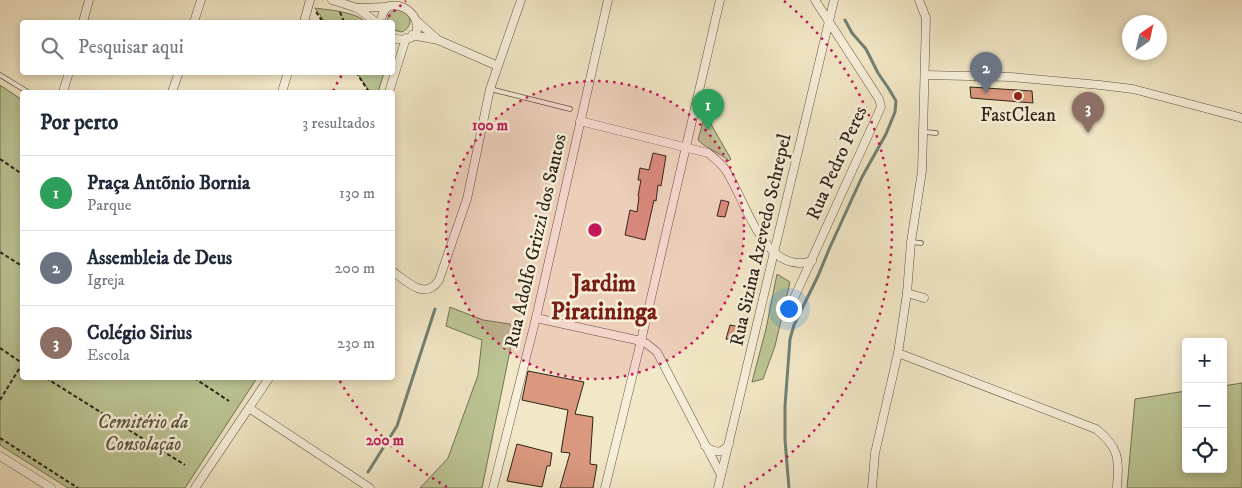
<!DOCTYPE html>
<html lang="pt">
<head>
<meta charset="utf-8">
<style>
  :root { --surface:#fff; --page:#f6f6f7; --text:#1f2937; --muted:#747a83; --line:#e0e1e3; --accent:#b45309 }
  body { margin:0; font-family:"IM FELL DW Pica",serif; background:var(--page); color:var(--text) }
  .controls { position:absolute; right:15px; bottom:15px; display:grid; overflow:hidden; border-radius:5px; box-shadow:0 2px 8px #0003 }
  .controls button { width:45px; height:45px; display:grid; place-items:center; padding:0; border:0; border-bottom:1px solid var(--line); background:var(--surface); color:var(--text); font:25px sans-serif }
  .compass { position:absolute; left:1122px; top:15px; width:45px; height:45px; border-radius:50%; background:var(--surface); box-shadow:0 2px 8px #0003; rotate:34deg }
  .you { position:absolute; left:788px; top:308px; width:18px; height:18px; margin:-12px; border:4px solid #fff; border-radius:50%; background:#1a73e8; box-shadow:0 0 0 8px #1a73e833 }
  .badge { display:grid; place-items:center; width:32px; height:32px; border-radius:50%; background:var(--accent); color:#fff; font-size:16px; font-weight:700 }
  .pin { position:absolute; translate:-50% -41px; filter:drop-shadow(0 1px 2px #0008) }
  .pin::after { content:''; position:absolute; top:26px; width:18px; height:15px; background:inherit; clip-path:polygon(0 0,100% 0,50% 100%) }
  .list { margin:0; padding:0; list-style:none }
  h2 { display:flex; justify-content:space-between; align-items:center; height:65px; margin:0; padding:0 20px; font-size:21px }
  h2 small { font-size:16px; font-weight:400; color:var(--muted) }
  .list li { display:grid; grid-template-columns:32px 1fr auto; gap:15px; align-items:center; box-sizing:border-box; height:75px; padding:0 20px; border-top:1px solid var(--line) }
  .list b { display:block; font-size:19px; white-space:nowrap }
  .list p { margin:0; font-size:16px; white-space:nowrap; color:var(--muted) }
  .list em { font-size:16px; font-style:normal; color:var(--muted) }
  .icon { flex:none; width:28px; height:28px; fill:none; stroke:currentColor; stroke-width:2; stroke-linecap:round; stroke-linejoin:round }
  .map { position:relative; flex:none; width:1242px; height:488px; overflow:hidden }
  .search { position:absolute; background:var(--surface); box-shadow:0 2px 8px #0003; left:20px; top:20px; width:375px; height:55px; display:flex; align-items:center; gap:12px; box-sizing:border-box; padding:0 18px; border-radius:5px; color:var(--muted); font-size:19px }
  .panel { position:absolute; background:var(--surface); box-shadow:0 2px 8px #0003; left:20px; top:90px; width:375px; height:290px; border-radius:5px }
  .map>svg:first-child { display:block }
  .green { fill:#bcc594; stroke:#747456 }
  .lines { fill:none; stroke-linecap:round; stroke-linejoin:round }
  .stream { stroke:#708174; stroke-width:3 }
  .building { fill:#da987f; stroke:#2d2318 }
  .lane-casing { stroke:#5e5444; stroke-width:5.5 }
  .street-casing { stroke:#5e5444; stroke-width:9 }
  .path { stroke:#2d2318; stroke-width:2; stroke-dasharray:4 2.5; stroke-linecap:butt }
  .lane { stroke:#f7efda; stroke-width:4 }
  .street { stroke:#f7efda; stroke-width:8 }
  .ring { fill:none; stroke:#c2185b; stroke-width:2.5; stroke-dasharray:2.5 5 }
  .poi-dot { fill:#8f2418; stroke:#f7efda; stroke-width:2 }
  .labels { text-anchor:middle; dominant-baseline:central; stroke-width:5; stroke-linejoin:round; paint-order:stroke }
  .poi-label { font-size:19px; fill:#2d2318; stroke:#f7efda }
  .street-label { font-size:19px; fill:#2d2318; stroke:#f7efda }
  .park-label { font-size:19px; font-style:italic; fill:#58543d; stroke:#f7efda }
  .district-label { font-size:24px; font-weight:bold; fill:#7a1f14; stroke:#f7efda }
  .centre { fill:#c2185b; stroke:#f7efda; stroke-width:2.5 }
  .ring-label { font-size:15px; text-anchor:middle; font-weight:bold; fill:#c2185b; stroke:#f7efda; stroke-width:5; stroke-linejoin:round; paint-order:stroke }
</style>
</head>
<body>
<div class="map">
<svg width="1242" height="488" viewBox="0 0 1242 488">
  <rect width="100%" height="100%" fill="#f2e7c6"/>
  <filter id="stains"><feTurbulence type="fractalNoise" baseFrequency=".004" numOctaves="4"/><feColorMatrix values="0 0 0 0 .2 0 0 0 0 .09 0 0 0 0 .02 0 0 0 .5 -.17"/></filter>
  <radialGradient id="worn" r=".72"><stop offset=".6" stop-color="#630" stop-opacity="0"/><stop offset="1" stop-color="#630" stop-opacity=".3"/></radialGradient>
  <g class="green">
    <path d="M315,8C329,10 357,12 365,22H325Z"/>
    <path d="M397,9L408,14C412,22 410,28 402,32L393,30L392,22H387C388,15 390,12 397,9Z"/>
    <polygon points="357,73 384,73 378,92 370,92"/>
    <polygon points="0,85 22,100 22,378 257,378 185,488 68,488 0,445"/>
    <path d="M704,118L708,119L731,159L729,161C720,153 704,147 698,140Z"/>
    <polygon points="777,274 790,282 775,346 763,379 752,382 766,329"/>
    <polygon points="450,307 483,320 510,324 513,336 482,488 420,488 448,458 478,375 482,340 446,326"/>
    <polygon points="1242,383 1242,488 1127,488 1135,399 1186,391 1186,469 1223,469 1223,386"/>
  </g>
  <g class="lines">
    <g class="stream">
      <polyline points="368,472 397,426 435,309"/>
      <polyline points="789,488 785,440 785,406 790,339 794,325 818,276 830,247 862,177 886,134 895,112 896,101 889,89 878,73 866,49 852,33 845,20"/>
    </g>
  </g>
  <g class="building">
    <polygon points="970,87 1032,91 1033,103 971,98"/>
    <polygon points="653,153 666,156 661,186 658,185 656,201 654,200 645,240 625,235 630,210 637,212 639,197 638,196 641,180 638,180 640,168 649,170"/>
    <polygon points="721,200 729,202 725,217 717,216"/>
    <polygon points="730,325 740,327 737,340 726,339"/>
    <polygon points="528,371 584,382 575,414 593,417 590,464 597,465 593,488 560,488 570,453 561,452 568,410 522,400"/>
    <polygon points="517,444 552,453 550,466 547,466 542,487 507,481"/>
  </g>
  <g class="lines">
    <defs>
      <g id="lane">
        <polyline points="0,75 28,92"/>
        <polyline points="490,89 570,109"/>
        <polyline points="924,132 936,133"/>
        <polyline points="911,242 921,243"/>
      </g>
      <g id="street">
        <polyline points="332,0 357,8 376,22"/>
        <polyline points="357,8 387,7"/>
        <polyline points="83,22 89,0"/>
        <polyline points="194,22 201,0"/>
        <polyline points="304,22 310,0"/>
        <path d="M381,22C381,16 384,10 389,6C418,0 433,48 392,38"/>
        <polyline points="418,22 437,39"/>
        <polyline points="412,35 438,40 498,66"/>
        <polyline points="926,75 1011,77 1100,85 1133,89 1242,118"/>
        <polyline points="63,92 69,72"/>
        <polyline points="172,92 179,72"/>
        <polyline points="282,92 288,72"/>
        <polyline points="389,92 406,38"/>
        <path d="M580,121L708,153C714,158 720,162 725,169C745,198 764,277 812,261"/>
        <path d="M392,271C408,282 425,301 439,280L467,199L490,89L521,0"/>
        <polyline points="907,293 924,298"/>
        <polyline points="795,296 881,107 879,99 815,0"/>
        <polyline points="536,318 641,341 647,344 657,352 721,475"/>
        <path d="M898,353L1096,429C1120,448 1119,459 1117,488"/>
        <polyline points="249,408 370,488"/>
        <path d="M705,446C714,453 723,454 729,444"/>
        <polyline points="0,456 51,488"/>
        <polyline points="195,488 269,378"/>
        <polyline points="493,488 536,318 608,0"/>
        <polyline points="605,488 641,341 720,0"/>
        <polyline points="718,488 834,0"/>
        <polyline points="872,488 875,453 898,353 907,293 911,242 922,171 926,18 919,0"/>
      </g>
    </defs>
    <use href="#lane" class="lane-casing"/>
    <use href="#street" class="street-casing"/>
    <g class="path">
      <polyline points="316,12 323,22"/>
      <polyline points="340,12 344,22"/>
      <polyline points="356,72 369,92"/>
      <polyline points="0,159 22,174"/>
      <polyline points="0,252 22,266"/>
      <polyline points="0,348 22,363"/>
      <polyline points="46,378 185,465"/>
      <polyline points="194,378 229,401"/>
      <polyline points="0,400 22,364"/>
      <polyline points="0,438 78,488"/>
    </g>
    <use href="#lane" class="lane"/>
    <use href="#street" class="street"/>
  </g>
  <circle cx="595" cy="230" r="149" fill="#c2185b" fill-opacity=".12"/>
  <g class="ring">
    <circle cx="595" cy="230" r="149"/>
    <path d="M447 487A297 297 0 0 1 338 378M333 91A297 297 0 0 1 343 73M383 22A297 297 0 0 1 406 1M784 1A297 297 0 0 1 744 487"/>
  </g>
  <circle class="poi-dot" cx="1018" cy="96" r="5"/>
  <g class="labels">
    <g class="poi-label">
      <text x="1018" y="115">FastClean</text>
    </g>
    <g class="street-label">
      <text transform="translate(837 163) rotate(-66)">Rua Pedro Peres</text>
      <text transform="translate(761 240) rotate(-77)">Rua Sizina Azevedo Schrepel</text>
      <text transform="translate(536 241) rotate(-77)">Rua Adolfo Grizzi dos Santos</text>
    </g>
    <g class="park-label">
      <text x="143" y="422">Cemitério da<tspan x="143" dy="22">Consolação</tspan></text>
    </g>
    <g class="district-label">
      <text x="604" y="284">Jardim<tspan x="604" dy="28">Piratininga</tspan></text>
    </g>
  </g>
  <circle cx="595" cy="230" r="8" class="centre"/>
  <g class="ring-label">
    <text x="490" y="130">100 m</text>
    <text x="385" y="445">200 m</text>
  </g>
  <rect width="100%" height="100%" filter="url(#stains)"/>
  <rect width="100%" height="100%" fill="url(#worn)"/>
</svg>
<div class="controls">
<button>+</button>
<button>−</button>
<button><svg class="icon" aria-label="locate" viewBox="0 0 24 24"><circle cx="12" cy="12" r="6"/><path d="M12 2v4M12 18v4M2 12h4M18 12h4"/></svg></button>
</div>
<svg class="compass" viewBox="-18 -18 36 36"><path d="M0-13l5 13h-10z" fill="#e53935"/><path d="M0 13l5-13h-10z" fill="#747a83"/></svg>
<div class="you"></div>
<div class="pin badge" style="left:708px;top:130px;background:#2e9e5b">1</div>
<div class="pin badge" style="left:986px;top:93px;background:#6b7280">2</div>
<div class="pin badge" style="left:1088px;top:133px;background:#8d6e63">3</div>
<div class="search"><svg class="icon" aria-label="search" viewBox="0 0 24 24"><circle cx="10" cy="10" r="6"/><path d="M15 15l6 6"/></svg>Pesquisar aqui</div>
<section class="panel">
<h2>Por perto<small>3 resultados</small></h2>
<ul class="list">
<li><span class="badge" style="background:#2e9e5b">1</span><div><b>Praça Antõnio Bornia</b><p>Parque</p></div><em>130 m</em></li>
<li><span class="badge" style="background:#6b7280">2</span><div><b>Assembleia de Deus</b><p>Igreja</p></div><em>200 m</em></li>
<li><span class="badge" style="background:#8d6e63">3</span><div><b>Colégio Sirius</b><p>Escola</p></div><em>230 m</em></li>
</ul>
</section>
</div>
</body>
</html>
